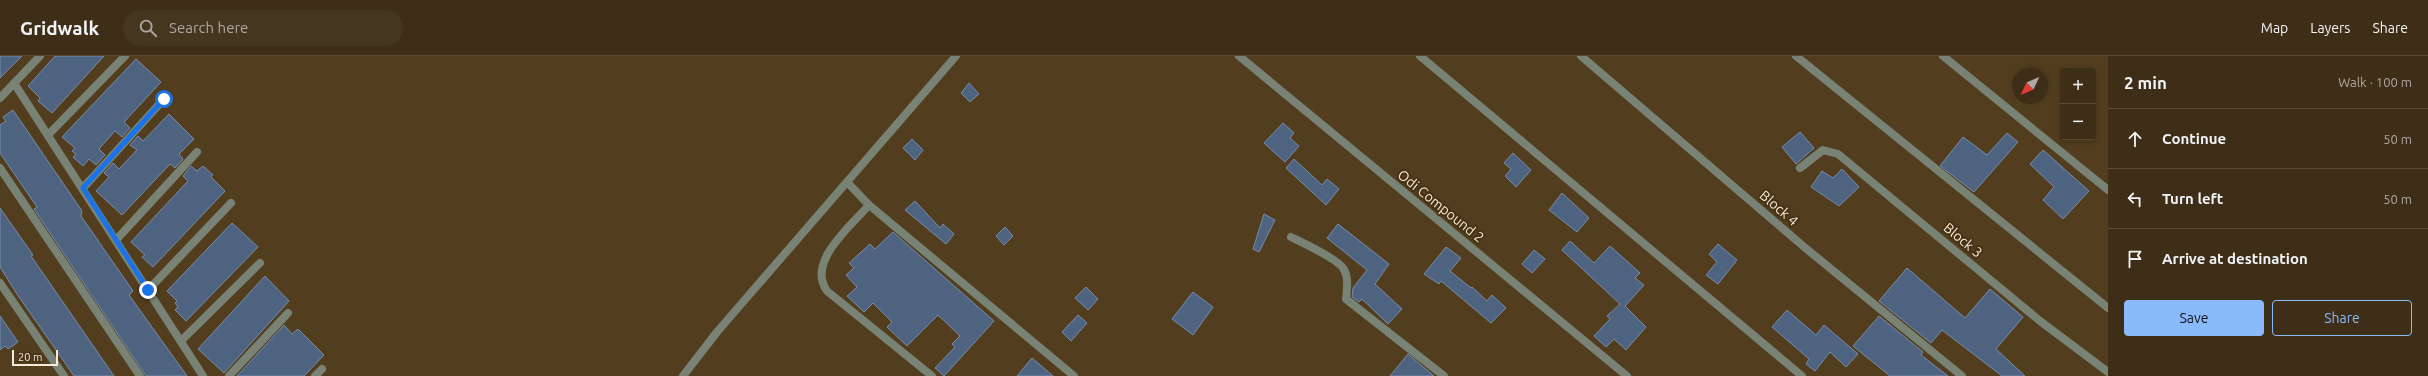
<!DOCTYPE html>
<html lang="en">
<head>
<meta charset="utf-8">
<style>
  :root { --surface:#3e2e17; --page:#453620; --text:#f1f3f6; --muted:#ada8a1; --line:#574a36; --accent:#89bafc }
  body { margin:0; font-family:Ubuntu,sans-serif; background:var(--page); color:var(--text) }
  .controls { position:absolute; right:12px; top:12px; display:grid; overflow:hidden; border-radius:4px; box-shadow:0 2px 6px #0003 }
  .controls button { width:36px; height:36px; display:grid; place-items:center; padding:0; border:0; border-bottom:1px solid var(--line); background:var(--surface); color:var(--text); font:20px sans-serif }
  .compass { position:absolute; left:2012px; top:12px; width:36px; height:36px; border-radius:50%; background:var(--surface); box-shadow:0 2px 6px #0003; rotate:226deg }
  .scale { position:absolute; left:12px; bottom:10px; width:46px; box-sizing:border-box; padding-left:4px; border:2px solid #f5e9d7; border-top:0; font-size:11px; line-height:14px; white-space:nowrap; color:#f5e9d7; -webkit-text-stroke:3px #473314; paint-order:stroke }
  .stop { position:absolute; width:12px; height:12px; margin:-9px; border:3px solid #1a73e8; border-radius:50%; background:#fff }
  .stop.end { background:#1a73e8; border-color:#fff; box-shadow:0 1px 4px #0008 }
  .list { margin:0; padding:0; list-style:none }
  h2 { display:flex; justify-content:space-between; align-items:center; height:52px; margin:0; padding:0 16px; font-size:17px }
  h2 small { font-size:13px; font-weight:400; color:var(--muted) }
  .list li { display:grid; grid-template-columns:26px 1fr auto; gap:12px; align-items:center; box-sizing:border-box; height:60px; padding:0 16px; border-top:1px solid var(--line) }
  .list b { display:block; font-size:15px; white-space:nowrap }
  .list em { font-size:13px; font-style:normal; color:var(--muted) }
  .actions { display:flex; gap:8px; padding:12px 16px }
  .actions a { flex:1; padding:9px 0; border:1px solid var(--accent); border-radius:4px; text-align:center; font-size:14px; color:var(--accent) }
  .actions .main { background:var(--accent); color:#111 }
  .icon { flex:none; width:22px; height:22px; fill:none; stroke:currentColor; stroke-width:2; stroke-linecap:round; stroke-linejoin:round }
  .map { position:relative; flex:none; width:2108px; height:320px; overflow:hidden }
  header { display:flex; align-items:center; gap:24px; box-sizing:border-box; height:56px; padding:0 20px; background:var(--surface); border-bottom:1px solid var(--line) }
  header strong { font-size:19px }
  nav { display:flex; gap:22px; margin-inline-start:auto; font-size:14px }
  .search { width:280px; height:36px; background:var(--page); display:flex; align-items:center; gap:10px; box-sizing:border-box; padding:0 14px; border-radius:22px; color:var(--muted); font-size:15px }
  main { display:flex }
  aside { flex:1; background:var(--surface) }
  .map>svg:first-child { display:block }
  .building { fill:#4d6380; stroke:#768dac }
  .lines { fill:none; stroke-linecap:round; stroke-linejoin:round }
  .street { stroke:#798375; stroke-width:8 }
  .route { stroke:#1a73e8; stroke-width:5 }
  .labels { text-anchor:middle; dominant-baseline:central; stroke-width:4; stroke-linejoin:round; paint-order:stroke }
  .street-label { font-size:14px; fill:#f5e9d7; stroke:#473314 }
</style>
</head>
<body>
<header>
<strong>Gridwalk</strong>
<div class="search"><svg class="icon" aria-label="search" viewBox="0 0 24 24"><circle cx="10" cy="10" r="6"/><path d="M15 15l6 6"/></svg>Search here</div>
<nav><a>Map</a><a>Layers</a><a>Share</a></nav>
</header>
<main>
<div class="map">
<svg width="2108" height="320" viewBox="0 0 2108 320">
  <rect width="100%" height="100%" fill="#523e1f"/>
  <g class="building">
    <polygon points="0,0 22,0 0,22"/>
    <polygon points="55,0 104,0 52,57 38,45 40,42 28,30"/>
    <polygon points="136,3 161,26 124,66 130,72 122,81 115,75 99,93 105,99 96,109 89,103 83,110 73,101 76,98 72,95 75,92 62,81"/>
    <polygon points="969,27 979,38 970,46 961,37"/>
    <polygon points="13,54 82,155 81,160 133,235 129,239 187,320 146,320 34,153 37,151 0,97 0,69 6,65 3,61"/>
    <polygon points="169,58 194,83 179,98 183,103 175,112 170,108 122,159 96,135 109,121 104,117 113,107 119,113 137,94 130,89 138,80 143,85"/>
    <polygon points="1283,67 1294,77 1290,82 1299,90 1285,106 1264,87"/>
    <polygon points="1800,76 1814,92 1796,108 1782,91"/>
    <polygon points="2007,77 2018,86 1974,136 1940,110 1963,81 1987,99"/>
    <polygon points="912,83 923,94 915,104 903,92"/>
    <polygon points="2043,94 2089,135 2063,163 2043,144 2054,131 2030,108"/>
    <polygon points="1513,97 1531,114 1516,131 1505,120 1511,113 1504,107"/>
    <polygon points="1294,103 1322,129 1327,123 1339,133 1326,149 1286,112"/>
    <polygon points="191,110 197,115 203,110 213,119 211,121 225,135 153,211 142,201 145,199 131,186 188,125 183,120"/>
    <polygon points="1842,113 1859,131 1839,150 1811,131 1822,115 1833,122"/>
    <polygon points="1562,137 1589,162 1577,176 1549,154"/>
    <polygon points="915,145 940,172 943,168 954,178 946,188 905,154"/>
    <polygon points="0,152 33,199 31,200 114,320 74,320 17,238 0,211"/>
    <polygon points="1264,158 1275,164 1259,196 1253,193"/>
    <polygon points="232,167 258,191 186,265 175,254 178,251 175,247 177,245 167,235"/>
    <polygon points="1338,168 1389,208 1375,228 1402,253 1388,268 1362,243 1359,246 1352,241 1353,232 1367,214 1327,182"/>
    <polygon points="1005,171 1013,180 1004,189 996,180"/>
    <polygon points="893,176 994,265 944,320 935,312 955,291 952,288 960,280 938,259 907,290 887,271 892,266 873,247 864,256 847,240 857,231 846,219 854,212 849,207 870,188 875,193"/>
    <polygon points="1570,185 1594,207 1610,190 1640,217 1635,222 1644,229 1625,250 1646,271 1626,294 1614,283 1606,291 1594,280 1610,263 1607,260 1620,248 1562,194"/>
    <polygon points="1718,188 1737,204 1718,228 1706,219 1717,206 1709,198"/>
    <polygon points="1446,191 1461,202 1450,215 1471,232 1472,231 1487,245 1492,239 1506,252 1491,267 1441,225 1439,228 1424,218"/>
    <polygon points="1534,194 1545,203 1532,217 1522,208"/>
    <polygon points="1907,212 1965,262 1990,233 2023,261 1996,293 2025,320 2002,320 1942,274 1931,287 1879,245"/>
    <polygon points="265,220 289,245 224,317 198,293"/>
    <polygon points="1086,231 1098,243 1088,254 1075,242"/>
    <polygon points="1193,236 1213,251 1193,279 1172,263"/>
    <polygon points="1787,254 1816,279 1824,269 1858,298 1846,311 1830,296 1815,315 1806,308 1809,303 1772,271"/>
    <polygon points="1078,259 1087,267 1071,285 1062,276"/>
    <polygon points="0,260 18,286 8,293 5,290 0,294"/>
    <polygon points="1879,260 1923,296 1921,299 1948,320 1890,320 1853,290"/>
    <polygon points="284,269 292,278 298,273 324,299 304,320 237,320"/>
    <polygon points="1408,298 1434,320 1390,320"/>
    <polygon points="1032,302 1053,320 1017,320"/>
  </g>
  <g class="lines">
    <g class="street">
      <polyline points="1239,0 1627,320"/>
      <polyline points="1420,0 1802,320"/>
      <polyline points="1581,0 1803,190 1962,320"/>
      <polyline points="1796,0 2108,252"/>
      <polyline points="1943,0 2108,134"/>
      <polyline points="14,27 203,320"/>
      <polyline points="0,42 40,0"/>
      <polyline points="48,79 125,0"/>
      <polyline points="0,112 140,320"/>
      <polyline points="1800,112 1823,94 1838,98 2040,265 2108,316"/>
      <polyline points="847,126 869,149 1074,320"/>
      <polyline points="83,132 164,43"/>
      <path d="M869,149C851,170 806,206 827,235L932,320"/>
      <path d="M1291,181C1303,187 1336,202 1343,212C1349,220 1347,233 1346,243L1444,320"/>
      <polyline points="116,184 197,96"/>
      <polyline points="0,227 64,320"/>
      <polyline points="148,234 231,147"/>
      <polyline points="181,285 260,207"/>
      <polyline points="229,320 288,257"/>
      <polyline points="315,320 322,313"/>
      <polyline points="683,320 717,276 956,0"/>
    </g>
  </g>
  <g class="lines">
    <polyline class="route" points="148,234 83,132 164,43"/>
  </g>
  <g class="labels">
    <g class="street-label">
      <text transform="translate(1441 150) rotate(39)">Odi Compound 2</text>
      <text transform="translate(1779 152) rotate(41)">Block 4</text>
      <text transform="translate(1963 184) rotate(40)">Block 3</text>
    </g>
  </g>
</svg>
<div class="controls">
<button>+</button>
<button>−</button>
</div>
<svg class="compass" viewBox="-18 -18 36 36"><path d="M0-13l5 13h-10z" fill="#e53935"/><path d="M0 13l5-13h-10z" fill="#ada8a1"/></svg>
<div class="scale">20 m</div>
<div class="stop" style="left:164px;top:43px"></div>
<div class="stop end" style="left:148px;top:234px"></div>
</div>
<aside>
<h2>2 min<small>Walk · 100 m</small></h2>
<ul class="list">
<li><svg class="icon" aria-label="ahead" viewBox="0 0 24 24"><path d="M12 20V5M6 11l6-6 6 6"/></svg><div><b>Continue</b></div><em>50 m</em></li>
<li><svg class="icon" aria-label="left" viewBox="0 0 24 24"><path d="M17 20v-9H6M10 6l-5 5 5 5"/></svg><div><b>Turn left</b></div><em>50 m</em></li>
<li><svg class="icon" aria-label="arrive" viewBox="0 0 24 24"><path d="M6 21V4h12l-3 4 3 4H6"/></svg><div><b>Arrive at destination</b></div></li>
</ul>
<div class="actions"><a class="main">Save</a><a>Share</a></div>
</aside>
</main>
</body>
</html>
